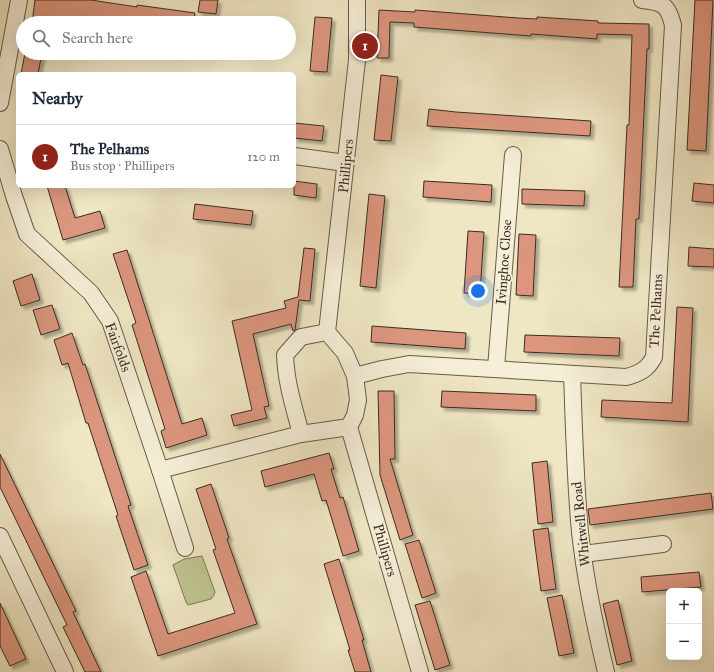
<!DOCTYPE html>
<html lang="en">
<head>
<meta charset="utf-8">
<style>
  :root { --surface:#fff; --page:#f6f6f7; --text:#1f2937; --muted:#747a83; --line:#e0e1e3; --accent:#8f2418 }
  body { margin:0; font-family:"IM FELL Great Primer",serif; background:var(--page); color:var(--text) }
  .controls { position:absolute; right:12px; bottom:12px; display:grid; overflow:hidden; border-radius:6px; box-shadow:0 4px 16px #0002 }
  .controls button { width:36px; height:36px; display:grid; place-items:center; padding:0; border:0; border-bottom:1px solid var(--line); background:var(--surface); color:var(--text); font:20px sans-serif }
  .you { position:absolute; left:478px; top:291px; width:14px; height:14px; margin:-10px; border:3px solid #fff; border-radius:50%; background:#1a73e8; box-shadow:0 0 0 6px #1a73e833 }
  .badge { display:grid; place-items:center; width:26px; height:26px; border-radius:50%; background:var(--accent); color:#fff; font-size:13px; font-weight:700 }
  .pin { position:absolute; translate:-50% -50%; border:2px solid #fff; box-shadow:0 1px 4px #0006 }
  .list { margin:0; padding:0; list-style:none }
  h2 { display:flex; justify-content:space-between; align-items:center; height:52px; margin:0; padding:0 16px; font-size:17px }
  h2 small { font-size:13px; font-weight:400; color:var(--muted) }
  .list li { display:grid; grid-template-columns:26px 1fr auto; gap:12px; align-items:center; box-sizing:border-box; height:64px; padding:0 16px; border-top:1px solid var(--line) }
  .list b { display:block; font-size:15px; white-space:nowrap }
  .list p { margin:0; font-size:13px; white-space:nowrap; color:var(--muted) }
  .list em { font-size:13px; font-style:normal; color:var(--muted) }
  .icon { flex:none; width:22px; height:22px; fill:none; stroke:currentColor; stroke-width:2; stroke-linecap:round; stroke-linejoin:round }
  .map { position:relative; flex:none; width:714px; height:672px; overflow:hidden }
  .search { position:absolute; background:var(--surface); box-shadow:0 4px 16px #0002; left:16px; top:16px; width:280px; height:44px; display:flex; align-items:center; gap:10px; box-sizing:border-box; padding:0 14px; border-radius:22px; color:var(--muted); font-size:15px }
  .panel { position:absolute; background:var(--surface); box-shadow:0 4px 16px #0002; left:16px; top:72px; width:280px; height:116px; border-radius:6px }
  .map>svg:first-child { display:block }
  .green { fill:#bec490; stroke:#7c785a }
  .building { fill:#dc967e; stroke:#3b2c24; filter:url(#shadow) }
  .lines { fill:none; stroke-linecap:round; stroke-linejoin:round }
  .minor-casing { stroke:#685a4c; stroke-width:18 }
  .minor { stroke:#f5efd8; stroke-width:16 }
  .labels { text-anchor:middle; dominant-baseline:central; stroke-width:3.5; stroke-linejoin:round; paint-order:stroke }
  .street-label { font-size:14px; fill:#3b2c24; stroke:#f5efd8 }
</style>
</head>
<body>
<div class="map">
<svg width="714" height="672" viewBox="0 0 714 672">
  <defs>
    <filter id="shadow"><feDropShadow dx="3.5" dy="3.5" stdDeviation="1" flood-color="#0004"/></filter>
  </defs>
  <rect width="100%" height="100%" fill="#efe6c3"/>
  <filter id="stains"><feTurbulence type="fractalNoise" baseFrequency=".005" numOctaves="4"/><feColorMatrix values="0 0 0 0 .2 0 0 0 0 .09 0 0 0 0 .02 0 0 0 .5 -.17"/></filter>
  <radialGradient id="worn" r=".72"><stop offset=".6" stop-color="#630" stop-opacity="0"/><stop offset="1" stop-color="#630" stop-opacity=".3"/></radialGradient>
  <polygon class="green" points="202,556 215,592 214,595 211,599 188,605 186,602 173,565 184,559"/>
  <g class="building">
    <polygon points="35,0 91,0 137,7 137,5 195,13 193,23 32,23"/>
    <polygon points="200,0 218,0 216,14 198,12"/>
    <polygon points="695,0 713,0 706,151 687,150"/>
    <polygon points="379,10 415,12 415,10 518,18 537,19 537,17 598,21 598,23 649,24 649,49 647,49 639,219 636,219 633,287 619,287 627,125 629,125 632,35 597,34 597,39 531,34 531,36 414,27 414,23 390,22 389,58 377,58"/>
    <polygon points="315,17 332,18 327,72 310,71"/>
    <polygon points="25,53 42,53 38,74 21,74"/>
    <polygon points="381,75 398,77 391,141 374,140"/>
    <polygon points="429,109 456,112 591,121 590,136 427,126"/>
    <polygon points="294,123 324,126 322,141 294,138"/>
    <polygon points="294,181 317,184 316,198 294,195"/>
    <polygon points="424,181 492,185 491,202 423,197"/>
    <polygon points="694,183 714,185 714,203 692,201"/>
    <polygon points="47,186 65,186 75,218 100,211 105,228 63,240"/>
    <polygon points="522,189 585,191 584,206 522,204"/>
    <polygon points="369,194 385,196 376,288 360,286"/>
    <polygon points="195,204 253,211 251,225 193,219"/>
    <polygon points="468,231 484,232 480,294 464,293"/>
    <polygon points="519,234 536,235 533,296 516,295"/>
    <polygon points="689,247 714,249 714,267 688,266"/>
    <polygon points="304,248 315,249 310,301 299,300 295,330 293,331 291,324 253,334 269,406 264,407 267,418 234,426 231,415 252,410 232,321 286,308 284,301 298,297"/>
    <polygon points="127,250 182,424 202,418 207,435 166,448 161,431 165,429 132,325 136,323 113,254"/>
    <polygon points="32,274 40,300 21,306 13,281"/>
    <polygon points="52,305 60,329 41,335 33,310"/>
    <polygon points="677,307 693,308 688,422 601,417 602,400 672,403"/>
    <polygon points="372,326 466,333 465,349 371,342"/>
    <polygon points="72,333 83,365 85,364 131,505 128,506 148,565 134,570 116,516 118,515 88,423 86,423 68,363 62,365 54,340"/>
    <polygon points="525,335 620,338 619,356 524,352"/>
    <polygon points="378,391 394,391 395,459 390,459 413,535 400,540 380,475"/>
    <polygon points="442,391 536,395 536,411 441,407"/>
    <polygon points="329,453 334,469 331,469 340,498 343,497 359,551 343,556 326,500 322,501 314,474 265,487 261,471"/>
    <polygon points="0,454 76,611 73,612 101,672 85,672 63,627 67,625 0,487"/>
    <polygon points="547,461 553,522 538,524 532,463"/>
    <polygon points="211,484 229,538 227,539 257,624 158,656 131,577 146,571 168,634 235,613 213,550 216,549 196,489"/>
    <polygon points="711,493 713,509 590,525 588,509"/>
    <polygon points="548,528 556,589 541,591 533,530"/>
    <polygon points="419,540 436,593 422,598 405,544"/>
    <polygon points="339,559 364,640 362,640 371,672 355,672 348,650 350,650 324,564"/>
    <polygon points="699,572 701,587 642,592 641,577"/>
    <polygon points="562,595 574,653 559,656 547,598"/>
    <polygon points="618,600 632,661 617,665 603,604"/>
    <polygon points="430,601 450,665 435,670 415,605"/>
    <polygon points="0,603 26,659 10,666 0,646"/>
  </g>
  <g class="lines">
    <defs>
      <g id="minor">
        <polyline points="0,103 19,0"/>
        <polyline points="0,149 14,196 27,234 91,293 110,321 160,470 185,548"/>
        <polyline points="294,156 346,163"/>
        <path d="M327,332L301,337L285,355C286,383 294,407 301,434L349,427L355,415L358,400L355,376L345,353L327,332L357,60V0"/>
        <polyline points="496,368 513,155"/>
        <path d="M572,374C574,426 575,479 580,532C585,579 595,626 606,672"/>
        <path d="M355,376L382,369L409,364L626,377C639,374 648,369 654,357L673,25C668,5 663,2 642,0"/>
        <polyline points="349,427 420,672"/>
        <polyline points="160,470 301,434"/>
        <polyline points="0,536 65,672"/>
        <polyline points="583,554 663,544"/>
      </g>
    </defs>
    <use href="#minor" class="minor-casing"/>
    <use href="#minor" class="minor"/>
  </g>
  <g class="labels">
    <g class="street-label">
      <text transform="translate(346 166) rotate(-84)">Phillipers</text>
      <text transform="translate(504 262) rotate(-86)">Ivinghoe Close</text>
      <text transform="translate(656 311) rotate(-87)">The Pelhams</text>
      <text transform="translate(118 347) rotate(70)">Fairfolds</text>
      <text transform="translate(581 524) rotate(-96)">Whitwell Road</text>
      <text transform="translate(385 550) rotate(74)">Phillipers</text>
    </g>
  </g>
  <rect width="100%" height="100%" filter="url(#stains)"/>
  <rect width="100%" height="100%" fill="url(#worn)"/>
</svg>
<div class="controls">
<button>+</button>
<button>−</button>
</div>
<div class="you"></div>
<div class="pin badge" style="left:365px;top:46px">1</div>
<div class="search"><svg class="icon" aria-label="search" viewBox="0 0 24 24"><circle cx="10" cy="10" r="6"/><path d="M15 15l6 6"/></svg>Search here</div>
<section class="panel">
<h2>Nearby<small></small></h2>
<ul class="list">
<li><span class="badge">1</span><div><b>The Pelhams</b><p>Bus stop · Phillipers</p></div><em>120 m</em></li>
</ul>
</section>
</div>
</body>
</html>
